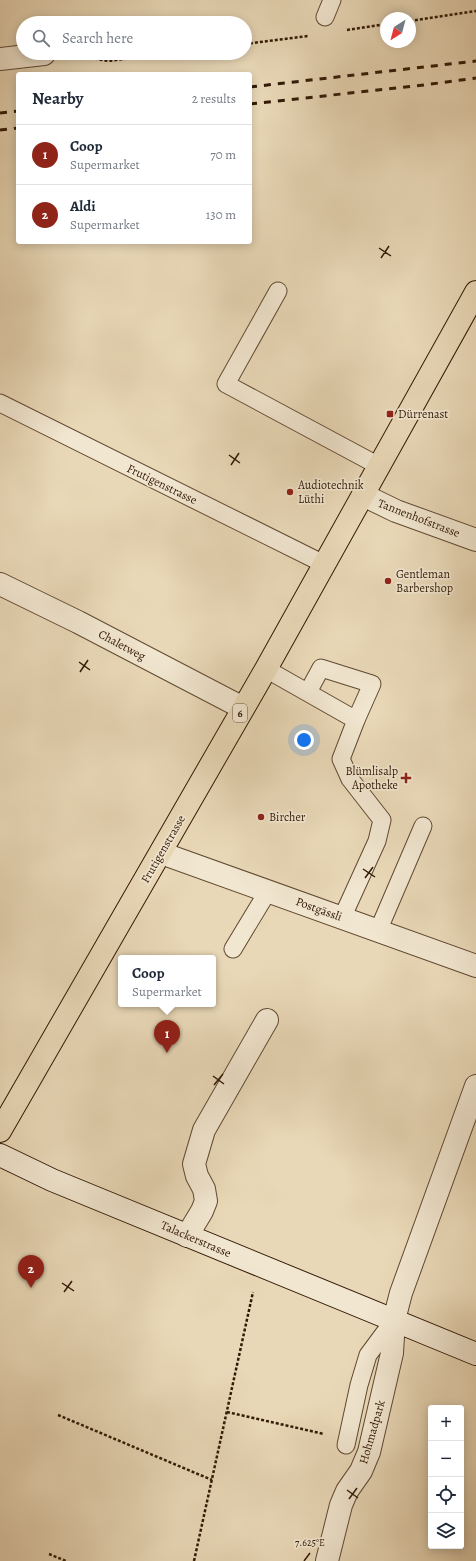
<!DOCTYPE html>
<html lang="en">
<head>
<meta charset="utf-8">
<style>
  :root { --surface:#fff; --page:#f2f2f3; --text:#1f2937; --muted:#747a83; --line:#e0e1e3; --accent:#8f2418 }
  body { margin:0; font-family:Alegreya,serif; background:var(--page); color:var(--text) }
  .controls { position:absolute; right:12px; bottom:12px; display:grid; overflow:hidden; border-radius:4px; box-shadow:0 2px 10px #0003 }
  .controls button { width:36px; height:36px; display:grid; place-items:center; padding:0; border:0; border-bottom:1px solid var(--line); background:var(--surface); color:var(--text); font:20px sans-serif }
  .compass { position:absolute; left:380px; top:12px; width:36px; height:36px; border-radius:50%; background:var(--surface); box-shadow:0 2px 10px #0003; rotate:216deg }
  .you { position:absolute; left:304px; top:740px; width:14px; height:14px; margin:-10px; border:3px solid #fff; border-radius:50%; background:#1a73e8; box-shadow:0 0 0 6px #1a73e833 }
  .badge { display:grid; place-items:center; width:26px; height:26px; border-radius:50%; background:var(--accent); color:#fff; font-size:13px; font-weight:700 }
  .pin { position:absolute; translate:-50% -33px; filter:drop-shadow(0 1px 2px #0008) }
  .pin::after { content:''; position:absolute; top:21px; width:14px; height:12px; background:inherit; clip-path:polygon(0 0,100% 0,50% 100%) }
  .popup { position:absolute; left:118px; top:955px; width:98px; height:52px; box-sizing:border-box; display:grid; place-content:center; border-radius:4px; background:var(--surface); filter:drop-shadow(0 1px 3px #0005); font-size:13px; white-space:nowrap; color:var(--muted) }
  .popup b { font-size:15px; color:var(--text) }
  .popup::after { content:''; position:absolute; left:50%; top:100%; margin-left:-8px; border:8px solid transparent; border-top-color:var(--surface) }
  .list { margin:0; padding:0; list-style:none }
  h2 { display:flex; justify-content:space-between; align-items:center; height:52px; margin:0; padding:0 16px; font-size:17px }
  h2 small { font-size:13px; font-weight:400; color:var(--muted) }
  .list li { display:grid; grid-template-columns:26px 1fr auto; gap:12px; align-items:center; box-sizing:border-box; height:60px; padding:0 16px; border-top:1px solid var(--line) }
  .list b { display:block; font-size:15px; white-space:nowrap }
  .list p { margin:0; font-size:13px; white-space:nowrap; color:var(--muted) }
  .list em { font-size:13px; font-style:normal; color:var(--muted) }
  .icon { flex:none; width:22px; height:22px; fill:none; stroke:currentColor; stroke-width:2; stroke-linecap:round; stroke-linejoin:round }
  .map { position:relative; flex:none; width:476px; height:1561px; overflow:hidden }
  .search { position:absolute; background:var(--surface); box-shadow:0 2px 10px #0003; left:16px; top:16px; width:236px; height:44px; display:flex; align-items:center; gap:10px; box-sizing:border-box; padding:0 14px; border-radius:22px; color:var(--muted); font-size:15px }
  .panel { position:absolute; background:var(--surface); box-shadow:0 2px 10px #0003; left:16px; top:72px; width:236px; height:172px; border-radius:4px }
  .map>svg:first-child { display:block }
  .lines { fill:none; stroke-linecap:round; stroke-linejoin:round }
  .service-casing { stroke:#604932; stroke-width:19 }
  .minor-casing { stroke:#604932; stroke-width:24 }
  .secondary-casing { stroke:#321906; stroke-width:24 }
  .primary-casing { stroke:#321906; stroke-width:24 }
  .path { stroke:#321906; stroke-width:2.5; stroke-dasharray:3 2; stroke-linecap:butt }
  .service { stroke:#f1e6d0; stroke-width:17 }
  .minor { stroke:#f1e6d0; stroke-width:22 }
  .secondary { stroke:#f1e6d0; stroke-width:22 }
  .primary { stroke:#e9d8b7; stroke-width:22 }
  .rail { stroke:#321906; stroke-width:3; stroke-dasharray:7 7; stroke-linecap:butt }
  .ticks { fill:none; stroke:#321906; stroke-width:1.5 }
  .poi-dot { fill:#8f2418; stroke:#f1e6d0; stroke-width:1.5 }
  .labels { text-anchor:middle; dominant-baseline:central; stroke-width:3.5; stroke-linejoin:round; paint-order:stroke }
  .shield { fill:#f1e6d0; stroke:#6b5643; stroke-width:1 }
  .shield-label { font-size:11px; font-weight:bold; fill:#321906 }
  .poi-label { font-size:12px; fill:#321906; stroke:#f1e6d0; text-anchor:start }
  .street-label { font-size:12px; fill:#321906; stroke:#f1e6d0 }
  .ticks-label { font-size:10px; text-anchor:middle; fill:#321906; stroke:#f1e6d0; stroke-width:3.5; stroke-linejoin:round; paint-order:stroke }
</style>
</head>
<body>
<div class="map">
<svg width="476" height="1561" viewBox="0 0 476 1561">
  <rect width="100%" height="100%" fill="#e9d8b7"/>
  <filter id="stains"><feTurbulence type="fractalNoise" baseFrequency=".005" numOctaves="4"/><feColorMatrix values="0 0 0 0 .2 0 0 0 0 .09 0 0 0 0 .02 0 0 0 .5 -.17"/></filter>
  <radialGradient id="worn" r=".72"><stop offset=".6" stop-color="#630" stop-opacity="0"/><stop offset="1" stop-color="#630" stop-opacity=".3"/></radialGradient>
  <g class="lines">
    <defs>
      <g id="service">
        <polyline points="325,17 332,0"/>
        <polyline points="278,291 226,384 379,466"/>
        <polyline points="0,403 324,564"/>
        <polyline points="266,669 356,720 341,759 350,779 382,820 377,841 342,918"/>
        <polyline points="308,692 321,668 372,684 356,720"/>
        <polyline points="378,931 423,826"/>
        <polyline points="233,949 268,891"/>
        <polyline points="346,1445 359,1385 368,1355 394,1320"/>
      </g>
      <g id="minor">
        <polyline points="0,59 44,54"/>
        <polyline points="363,495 396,511 476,540"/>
        <polyline points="0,584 78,622 243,708"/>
        <polyline points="161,853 476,966"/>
        <polyline points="187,1236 202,1211 206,1201 204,1189 197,1176 194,1164 204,1130 267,1020"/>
        <polyline points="327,1561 341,1505 347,1491 361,1471 369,1452 392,1353 394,1320 401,1293 476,1086"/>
      </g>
      <polyline id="secondary" points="0,1155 52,1180 476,1354"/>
      <polyline id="primary" points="0,1131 266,669 476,292"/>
    </defs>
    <use href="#service" class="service-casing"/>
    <use href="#minor" class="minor-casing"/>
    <use href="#secondary" class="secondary-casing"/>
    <use href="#primary" class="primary-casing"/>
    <g class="path">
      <polyline points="410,21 476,11"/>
      <polyline points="347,30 386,24"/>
      <polyline points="245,44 308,36"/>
      <polyline points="70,54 108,61 170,53"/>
      <polyline points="227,1412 324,1434"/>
      <polyline points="58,1415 212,1480"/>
      <polyline points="49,1554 66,1561"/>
      <polyline points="194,1561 253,1292"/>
    </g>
    <use href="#service" class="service"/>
    <use href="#minor" class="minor"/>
    <use href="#secondary" class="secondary"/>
    <use href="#primary" class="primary"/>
    <g class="rail">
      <polyline points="250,87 476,61"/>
      <polyline points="250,104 424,85 476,78"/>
      <polyline points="0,113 18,111"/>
      <polyline points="0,130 18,128"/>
    </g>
  </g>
  <path class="ticks" d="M379,248L391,256M381,258L389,246M229,455L240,463M231,465L239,453M79,662L90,670M80,672L88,660M363,869L375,877M365,878L373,867M213,1076L224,1084M214,1085L223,1074M62,1283L74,1291M64,1292L72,1281M347,1490L358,1498M349,1499L357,1488M304,1561L310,1553"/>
  <g class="poi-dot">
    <rect x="386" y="410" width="8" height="8" rx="2"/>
    <circle cx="290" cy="492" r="4"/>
    <circle cx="388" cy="581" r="4"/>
    <path d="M404 772h4v4h4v4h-4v4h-4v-4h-4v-4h4z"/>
    <circle cx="261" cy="817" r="4"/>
  </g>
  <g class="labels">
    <rect class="shield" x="233" y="704" width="14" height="18" rx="3"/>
    <g class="shield-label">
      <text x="240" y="713">6</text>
    </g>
    <g class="poi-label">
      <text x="398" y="414">Dürrenast</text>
      <text x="298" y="485">Audiotechnik<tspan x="298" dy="14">Lüthi</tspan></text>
      <text x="396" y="574">Gentleman<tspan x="396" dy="14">Barbershop</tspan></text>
      <text x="398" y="771" text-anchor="end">Blümlisalp<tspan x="398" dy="14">Apotheke</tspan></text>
      <text x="269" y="817">Bircher</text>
    </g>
    <g class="street-label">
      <text transform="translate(162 484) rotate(26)">Frutigenstrasse</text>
      <text transform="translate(419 518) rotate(21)">Tannenhofstrasse</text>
      <text transform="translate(122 645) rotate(28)">Chaletweg</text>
      <text transform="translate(163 849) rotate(-60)">Frutigenstrasse</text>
      <text transform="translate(319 909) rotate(20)">Postgässli</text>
      <text transform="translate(196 1239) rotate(23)">Talackerstrasse</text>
      <text transform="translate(372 1432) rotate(-74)">Hohmadpark</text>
    </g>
  </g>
  <g class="ticks-label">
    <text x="310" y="1546">7.625°E</text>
  </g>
  <rect width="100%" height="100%" filter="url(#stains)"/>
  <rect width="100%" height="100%" fill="url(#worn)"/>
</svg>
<div class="controls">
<button>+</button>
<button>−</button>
<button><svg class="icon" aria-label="locate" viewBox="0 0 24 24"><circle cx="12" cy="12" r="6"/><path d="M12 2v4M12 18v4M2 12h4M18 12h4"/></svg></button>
<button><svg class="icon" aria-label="layers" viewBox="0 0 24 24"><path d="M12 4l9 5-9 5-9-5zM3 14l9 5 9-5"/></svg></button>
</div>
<svg class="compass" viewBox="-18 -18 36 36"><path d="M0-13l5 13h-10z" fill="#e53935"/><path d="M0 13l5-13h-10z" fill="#747a83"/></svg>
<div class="you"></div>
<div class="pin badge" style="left:167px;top:1053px">1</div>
<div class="popup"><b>Coop</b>Supermarket</div>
<div class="pin badge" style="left:31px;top:1288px">2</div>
<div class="search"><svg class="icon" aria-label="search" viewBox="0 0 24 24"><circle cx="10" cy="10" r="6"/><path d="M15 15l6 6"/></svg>Search here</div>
<section class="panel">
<h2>Nearby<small>2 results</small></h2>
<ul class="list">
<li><span class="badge">1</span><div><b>Coop</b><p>Supermarket</p></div><em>70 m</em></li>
<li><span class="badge">2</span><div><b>Aldi</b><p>Supermarket</p></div><em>130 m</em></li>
</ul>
</section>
</div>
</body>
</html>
